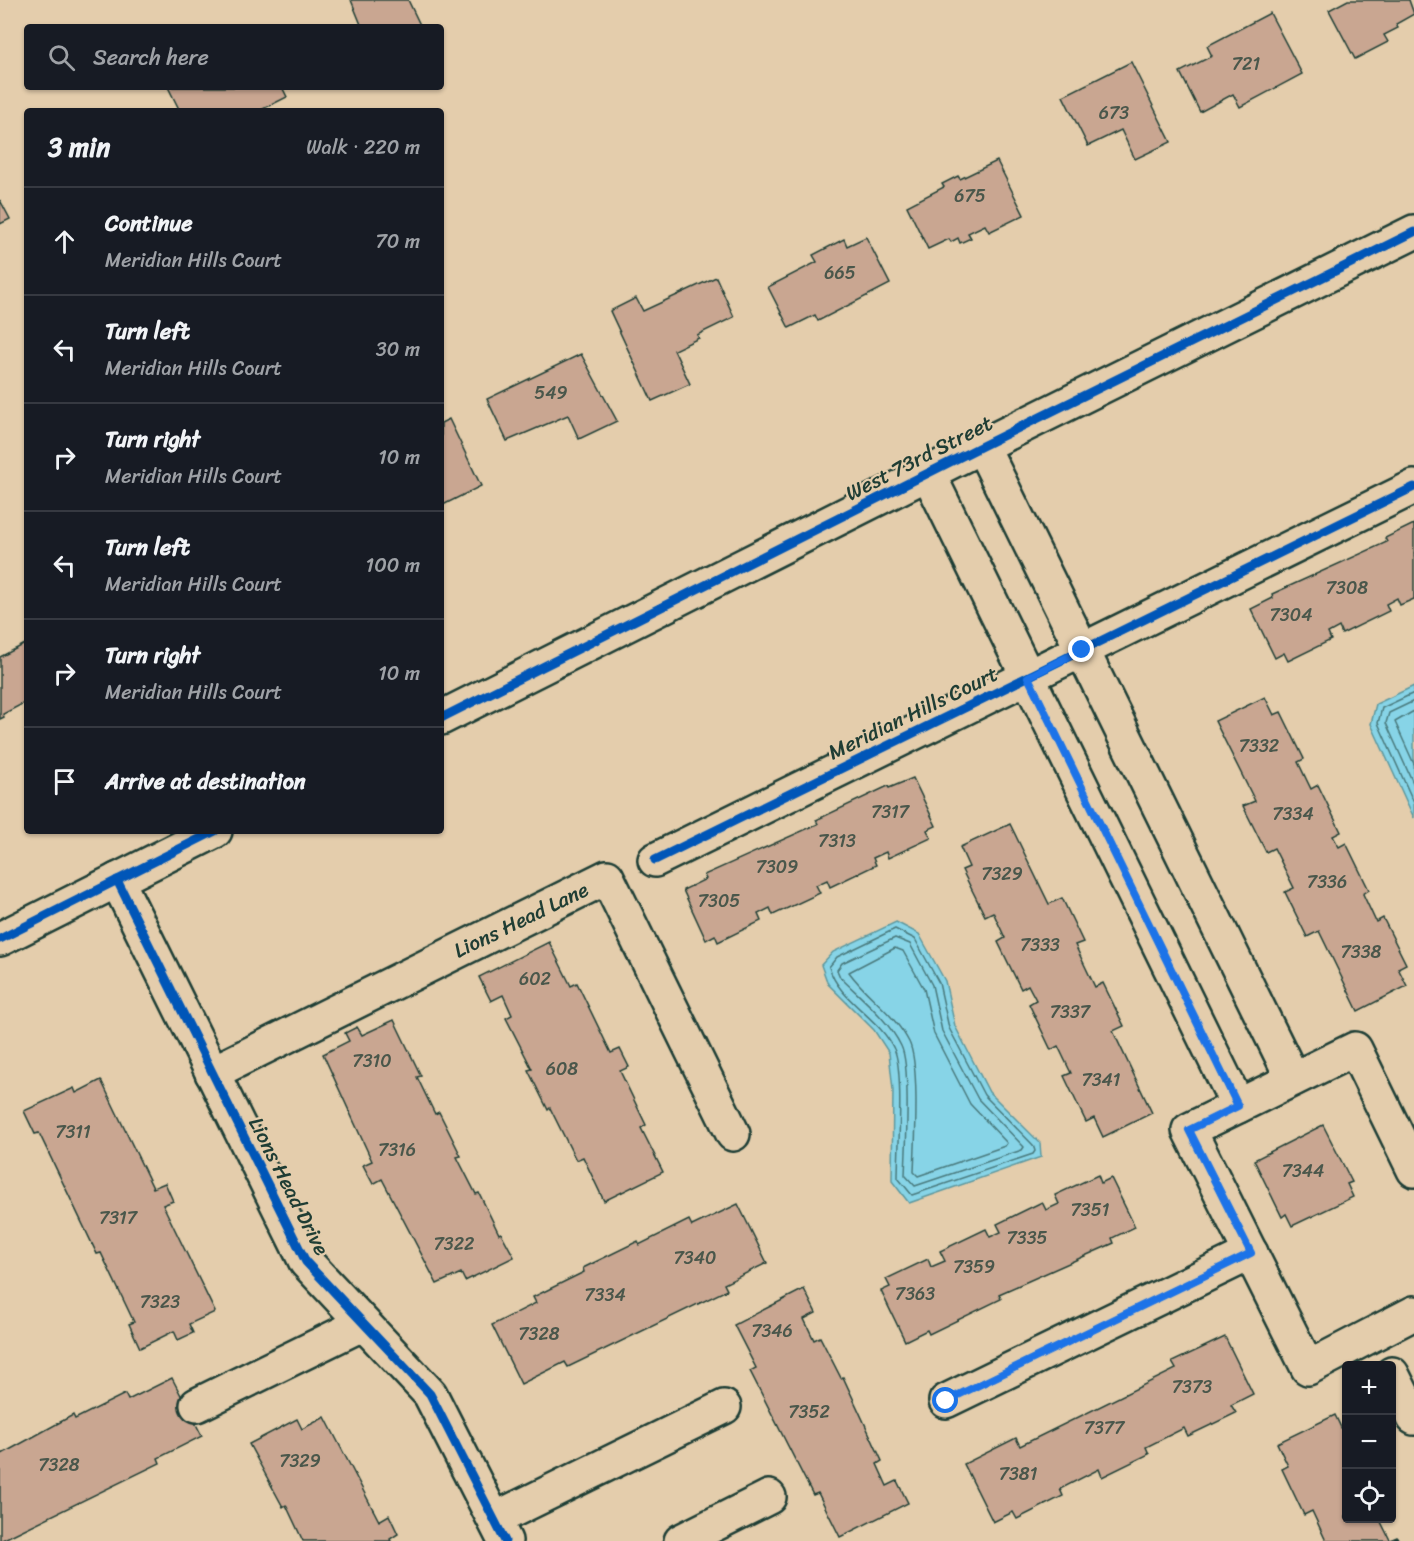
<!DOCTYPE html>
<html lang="en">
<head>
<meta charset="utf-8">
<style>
  :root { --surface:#171b24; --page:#20242c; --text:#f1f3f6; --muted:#9ea1a6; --line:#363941 }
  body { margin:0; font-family:Sriracha,sans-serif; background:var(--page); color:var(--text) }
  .controls { position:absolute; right:18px; bottom:18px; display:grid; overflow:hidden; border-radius:6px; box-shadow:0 2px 4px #0004 }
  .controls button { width:54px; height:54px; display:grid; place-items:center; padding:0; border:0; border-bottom:2px solid var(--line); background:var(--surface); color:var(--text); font:30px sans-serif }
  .stop { position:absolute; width:18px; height:18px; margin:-14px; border:4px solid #1a73e8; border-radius:50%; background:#fff }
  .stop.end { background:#1a73e8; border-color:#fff; box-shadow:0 2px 6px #0008 }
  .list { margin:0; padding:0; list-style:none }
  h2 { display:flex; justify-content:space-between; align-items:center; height:78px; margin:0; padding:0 24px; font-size:26px }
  h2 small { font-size:20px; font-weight:400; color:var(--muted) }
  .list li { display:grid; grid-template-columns:39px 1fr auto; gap:18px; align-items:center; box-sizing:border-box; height:108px; padding:0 24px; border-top:2px solid var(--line) }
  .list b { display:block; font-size:22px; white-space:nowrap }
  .list p { margin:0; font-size:20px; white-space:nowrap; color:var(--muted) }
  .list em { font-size:20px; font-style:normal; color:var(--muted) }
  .icon { flex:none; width:33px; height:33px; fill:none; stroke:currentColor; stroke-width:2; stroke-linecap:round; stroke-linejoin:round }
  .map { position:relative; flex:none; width:1414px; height:1541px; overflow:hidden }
  .search { position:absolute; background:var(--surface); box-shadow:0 2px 4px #0004; left:24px; top:24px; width:420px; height:66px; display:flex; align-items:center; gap:15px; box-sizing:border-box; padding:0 21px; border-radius:6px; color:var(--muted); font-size:22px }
  .panel { position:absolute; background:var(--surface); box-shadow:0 2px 4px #0004; left:24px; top:108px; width:420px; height:726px; border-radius:6px }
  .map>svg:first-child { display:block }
  .water { fill:#87d4e7; stroke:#5d989f; stroke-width:1.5 }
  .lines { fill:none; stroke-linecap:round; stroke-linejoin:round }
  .shore { stroke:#49797c; stroke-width:1.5 }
  .building { fill:#c9a691; stroke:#1f3d34; stroke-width:1.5 }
  .street-casing { stroke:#1f3d34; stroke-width:38 }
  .secondary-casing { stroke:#1f3d34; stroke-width:38 }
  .street { stroke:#e4cdac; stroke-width:33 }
  .secondary { stroke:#e4cdac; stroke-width:33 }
  .cycleway-casing { stroke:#e4cdac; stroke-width:13 }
  .cycleway { stroke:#0057b8; stroke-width:9 }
  .route { stroke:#1a73e8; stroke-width:8 }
  .labels { text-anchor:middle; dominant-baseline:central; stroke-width:4.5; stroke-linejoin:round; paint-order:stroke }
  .number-label { font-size:18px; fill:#4a574b }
  .street-label { font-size:21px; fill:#1f3d34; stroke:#e4cdac }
</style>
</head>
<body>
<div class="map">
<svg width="1414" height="1541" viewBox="0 0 1414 1541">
  <rect width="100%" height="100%" fill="#e4cdac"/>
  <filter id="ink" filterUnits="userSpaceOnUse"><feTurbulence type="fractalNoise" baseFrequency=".0167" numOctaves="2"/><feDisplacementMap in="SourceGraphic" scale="12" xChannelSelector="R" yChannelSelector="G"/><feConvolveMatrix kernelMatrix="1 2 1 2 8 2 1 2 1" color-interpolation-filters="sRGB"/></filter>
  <g filter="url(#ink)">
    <g class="water">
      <polygon points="1414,686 1414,818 1371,724 1376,704"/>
      <polygon points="896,922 919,934 945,981 955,1026 989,1092 1040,1143 1041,1157 909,1203 892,1181 893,1090 889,1053 874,1030 828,984 821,965 833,952"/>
    </g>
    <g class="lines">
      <g class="shore">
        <polyline points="1414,693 1382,708 1378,723 1414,803"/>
        <polyline points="1414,701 1389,713 1386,723 1414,785"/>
        <polyline points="1414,711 1395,722 1414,764"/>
        <path d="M895,929L915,939L939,983L949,1028L984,1095L1033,1145L1035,1151L1033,1154L912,1195L898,1178C898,1152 904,1069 894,1049C879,1017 839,1001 829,967L837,957Z"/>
        <path d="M895,938L910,944L932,985L942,1031L978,1099L1024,1147L1022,1150L915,1186L905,1175C906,1149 911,1066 901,1046C888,1019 861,998 840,977L837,970L842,963Z"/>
        <path d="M895,948L903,951L924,989L934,1034L970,1104L1007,1143L1005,1146L918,1176L914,1172C915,1145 920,1064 909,1042C895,1014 867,997 849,972Z"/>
      </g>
    </g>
    <g class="building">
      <polygon points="351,0 408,0 421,27 362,27"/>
      <polygon points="1348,0 1409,0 1414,14 1396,24 1398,28 1384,35 1388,42 1355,59 1329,10"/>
      <polygon points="1270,13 1302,74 1240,107 1233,94 1200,112 1180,72 1212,56 1207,46"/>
      <polygon points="1131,62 1171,142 1135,159 1121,130 1088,146 1063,96"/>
      <polygon points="168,87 282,87 287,97 259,111 180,111"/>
      <polygon points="997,161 1024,215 989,232 985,225 968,233 971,238 960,243 958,238 951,242 949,239 928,249 907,206 944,187 942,184 958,176 960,179"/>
      <polygon points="0,200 10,219 0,224"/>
      <polygon points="866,237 890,284 818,321 815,315 789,328 768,287 817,262 813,255 844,239 847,246"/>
      <polygon points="716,277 734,317 697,335 699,338 674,350 690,384 652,401 610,311 636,298 643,311"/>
      <polygon points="581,354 617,421 579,439 568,415 507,441 487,399"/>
      <polygon points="449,419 481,486 441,506 441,423"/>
      <polygon points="1414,524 1414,599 1400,605 1397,598 1386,604 1389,611 1342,634 1339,627 1328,633 1331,640 1288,661 1284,653 1275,658 1251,609 1273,598 1272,594 1387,542 1385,538"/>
      <polygon points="27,643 27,708 24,703 3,714 4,717 0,719 0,657"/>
      <polygon points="1265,697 1274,715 1281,712 1304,759 1298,762 1311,789 1318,785 1341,832 1333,836 1339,847 1346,843 1369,890 1363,894 1376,922 1383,918 1406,964 1398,968 1407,986 1358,1011 1319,931 1307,937 1285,892 1294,888 1274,848 1266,852 1243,806 1255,801 1215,721"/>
      <polygon points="913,778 936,826 927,830 931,838 888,858 886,852 873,858 876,865 830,887 827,880 816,885 820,893 773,915 770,908 758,914 761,921 718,942 715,935 706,940 683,890 706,879 704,875 818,824 816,820 888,786 889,788"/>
      <polygon points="1010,824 1049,904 1062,898 1083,942 1075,945 1095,987 1103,983 1124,1026 1113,1031 1152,1113 1103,1137 1094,1118 1086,1122 1064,1076 1071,1073 1058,1046 1051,1050 1029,1004 1036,1000 1028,985 1021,989 998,942 1005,938 993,912 985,916 962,870 969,867 960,847"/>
      <polygon points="549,942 571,986 577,983 611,1053 620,1049 629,1067 620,1071 646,1125 641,1128 663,1172 604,1201 583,1157 576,1160 550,1108 548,1110 528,1070 532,1069 506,1018 512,1015 503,995 491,1001 479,977"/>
      <polygon points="394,1020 421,1076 417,1077 435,1114 439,1112 461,1156 457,1157 476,1194 479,1193 499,1234 501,1233 514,1257 465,1281 461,1273 437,1284 382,1179 373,1184 363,1165 372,1161 323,1054 349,1041 345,1033 357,1027 362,1035"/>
      <polygon points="101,1080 153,1188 165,1183 173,1201 163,1205 215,1312 189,1324 193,1333 178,1340 174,1331 140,1348 129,1324 134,1322 101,1253 97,1254 39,1133 35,1134 24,1111 74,1088 76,1093"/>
      <polygon points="1323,1125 1352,1182 1347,1184 1353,1197 1292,1226 1286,1214 1282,1217 1254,1160"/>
      <polygon points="1098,1175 1101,1183 1111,1178 1135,1227 1112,1238 1114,1243 999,1294 1001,1299 929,1334 927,1330 905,1341 881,1291 890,1287 886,1279 928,1259 931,1267 945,1261 940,1251 986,1229 990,1237 1001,1232 997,1224 1042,1202 1046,1210 1059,1204 1055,1195"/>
      <polygon points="738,1204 767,1263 724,1284 727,1290 568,1367 565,1362 521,1384 492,1325 536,1303 533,1297 584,1272 583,1268 638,1241 639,1245 689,1220 692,1226"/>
      <polygon points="804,1289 816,1313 804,1319 814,1340 820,1337 841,1378 843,1377 882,1461 877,1464 887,1486 897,1481 908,1503 840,1537 818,1493 813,1495 750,1371 756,1368 734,1325"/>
      <polygon points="1225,1337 1253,1394 1231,1405 1236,1413 1188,1436 1184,1428 1146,1447 1149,1454 1102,1477 1099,1469 1060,1489 1063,1496 1017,1519 1013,1512 993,1522 964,1464 1016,1438 1020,1446 1176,1369 1172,1362"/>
      <polygon points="172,1378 202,1436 158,1458 160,1463 0,1541 0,1455 73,1415 75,1419 125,1394 128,1400"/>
      <polygon points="1335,1415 1346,1438 1346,1518 1379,1518 1390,1540 1397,1537 1399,1541 1326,1541 1312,1511 1304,1515 1282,1469 1288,1466 1277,1443"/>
      <polygon points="325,1417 379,1521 389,1515 398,1534 390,1539 391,1541 303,1541 286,1505 283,1507 249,1444 297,1419 302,1429"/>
    </g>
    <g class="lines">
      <defs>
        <g id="street">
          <polyline points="982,446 1293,1079"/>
          <polyline points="928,473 1238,1106"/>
          <polyline points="655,860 1414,487"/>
          <polyline points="117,880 306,1262 430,1394 505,1541"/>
          <polyline points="212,1073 607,877 733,1134"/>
          <polyline points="1414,1170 1355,1049 1189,1130 1308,1368 1414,1313"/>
          <polyline points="1392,1374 1414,1418"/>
          <polyline points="946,1401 1251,1253"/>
          <polyline points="197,1405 362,1324"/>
          <polyline points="495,1519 724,1407"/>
          <polyline points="681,1541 769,1497"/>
        </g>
        <g id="secondary">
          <polyline points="441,718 982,446 1414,232"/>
          <polyline points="0,939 215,831"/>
        </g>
      </defs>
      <use href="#street" class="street-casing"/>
      <use href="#secondary" class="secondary-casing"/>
      <use href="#street" class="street"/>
      <use href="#secondary" class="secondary"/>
      <defs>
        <g id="cycleway">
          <polyline points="441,718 982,446 1414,232"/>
          <polyline points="655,860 1414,487"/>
          <polyline points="117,880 306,1262 430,1394 505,1541"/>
          <polyline points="0,939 215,831"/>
        </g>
      </defs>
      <use href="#cycleway" class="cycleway-casing"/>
      <use href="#cycleway" class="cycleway"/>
    </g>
  </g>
  <g class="lines" filter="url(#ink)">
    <polyline class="route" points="946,1401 1251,1253 1189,1130 1238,1106 1028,677 1082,650"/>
  </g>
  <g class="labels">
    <g class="number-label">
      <text x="1246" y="64">721</text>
      <text x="1114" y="113">673</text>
      <text x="970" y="196">675</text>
      <text x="840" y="273">665</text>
      <text x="551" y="393">549</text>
      <text x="1347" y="588">7308</text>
      <text x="1291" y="615">7304</text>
      <text x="1259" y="746">7332</text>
      <text x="890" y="812">7317</text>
      <text x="1293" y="814">7334</text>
      <text x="837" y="841">7313</text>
      <text x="777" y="867">7309</text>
      <text x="1002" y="874">7329</text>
      <text x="1327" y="882">7336</text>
      <text x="719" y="901">7305</text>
      <text x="1040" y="945">7333</text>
      <text x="1361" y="952">7338</text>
      <text x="535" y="979">602</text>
      <text x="1070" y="1012">7337</text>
      <text x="372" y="1061">7310</text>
      <text x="562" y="1069">608</text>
      <text x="1101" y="1080">7341</text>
      <text x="73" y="1132">7311</text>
      <text x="397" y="1150">7316</text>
      <text x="1303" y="1171">7344</text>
      <text x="1090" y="1210">7351</text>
      <text x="118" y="1218">7317</text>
      <text x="1027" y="1238">7335</text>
      <text x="454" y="1244">7322</text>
      <text x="695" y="1258">7340</text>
      <text x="974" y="1267">7359</text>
      <text x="915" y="1294">7363</text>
      <text x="605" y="1295">7334</text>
      <text x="160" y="1302">7323</text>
      <text x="772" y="1331">7346</text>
      <text x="539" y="1334">7328</text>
      <text x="1192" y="1387">7373</text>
      <text x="809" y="1412">7352</text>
      <text x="1104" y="1428">7377</text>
      <text x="300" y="1461">7329</text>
      <text x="59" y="1465">7328</text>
      <text x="1018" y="1474">7381</text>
    </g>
    <g class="street-label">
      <text transform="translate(919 458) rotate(-27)">West 73rd Street</text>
      <text transform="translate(913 713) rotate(-26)">Meridian Hills Court</text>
      <text transform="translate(521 920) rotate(-26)">Lions Head Lane</text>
      <text transform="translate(289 1186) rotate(63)">Lions Head Drive</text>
    </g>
  </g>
</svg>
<div class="controls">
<button>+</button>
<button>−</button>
<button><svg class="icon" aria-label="locate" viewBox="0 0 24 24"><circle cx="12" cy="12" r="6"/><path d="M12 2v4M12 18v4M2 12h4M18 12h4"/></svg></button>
</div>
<div class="stop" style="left:946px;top:1401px"></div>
<div class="stop end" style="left:1082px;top:650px"></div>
<div class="search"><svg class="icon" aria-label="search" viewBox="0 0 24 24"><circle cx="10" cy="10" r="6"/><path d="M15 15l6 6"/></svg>Search here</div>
<section class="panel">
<h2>3 min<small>Walk · 220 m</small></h2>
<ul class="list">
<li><svg class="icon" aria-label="ahead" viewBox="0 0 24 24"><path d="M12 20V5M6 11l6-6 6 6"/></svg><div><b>Continue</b><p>Meridian Hills Court</p></div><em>70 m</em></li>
<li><svg class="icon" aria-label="left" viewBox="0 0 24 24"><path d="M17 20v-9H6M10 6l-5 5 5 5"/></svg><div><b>Turn left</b><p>Meridian Hills Court</p></div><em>30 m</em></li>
<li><svg class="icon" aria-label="right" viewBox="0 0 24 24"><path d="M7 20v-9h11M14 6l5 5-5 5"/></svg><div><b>Turn right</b><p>Meridian Hills Court</p></div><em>10 m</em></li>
<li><svg class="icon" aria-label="left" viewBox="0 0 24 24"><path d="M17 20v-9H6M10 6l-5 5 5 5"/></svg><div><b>Turn left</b><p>Meridian Hills Court</p></div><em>100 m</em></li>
<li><svg class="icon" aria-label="right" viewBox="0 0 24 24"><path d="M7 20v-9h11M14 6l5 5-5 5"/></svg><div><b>Turn right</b><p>Meridian Hills Court</p></div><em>10 m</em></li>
<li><svg class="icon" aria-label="arrive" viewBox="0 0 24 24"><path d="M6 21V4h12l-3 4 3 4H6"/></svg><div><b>Arrive at destination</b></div></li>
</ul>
</section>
</div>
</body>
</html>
